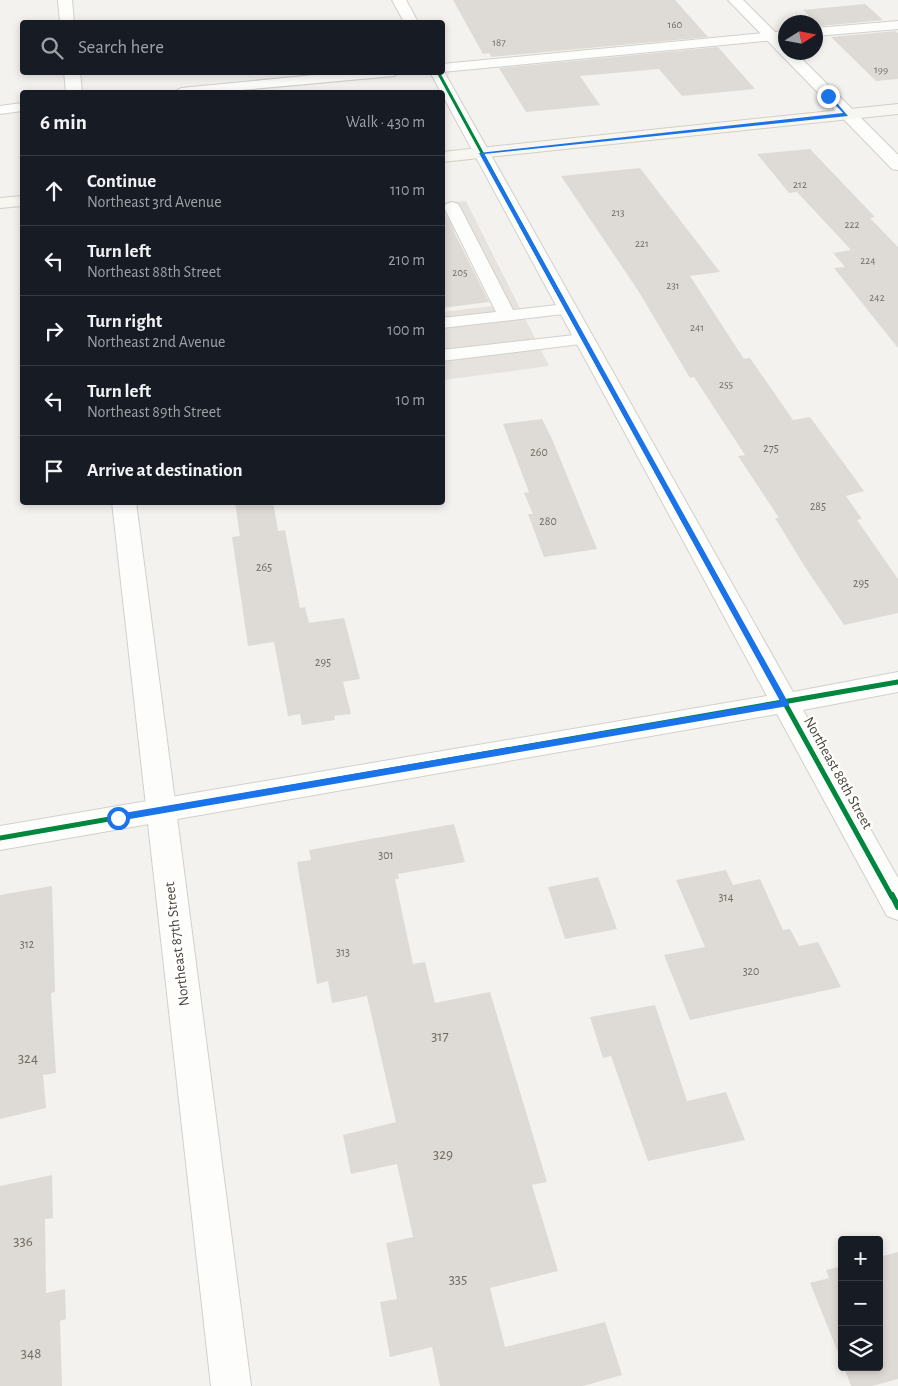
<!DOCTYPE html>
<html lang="en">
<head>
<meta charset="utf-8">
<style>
  :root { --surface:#171b24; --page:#242831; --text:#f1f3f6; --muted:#9ea1a6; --line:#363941 }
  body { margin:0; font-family:"Alegreya Sans",sans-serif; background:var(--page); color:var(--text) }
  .controls { position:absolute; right:15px; bottom:15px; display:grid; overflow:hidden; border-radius:5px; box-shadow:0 2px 8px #0003 }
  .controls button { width:45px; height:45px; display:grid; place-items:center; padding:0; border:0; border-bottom:1px solid var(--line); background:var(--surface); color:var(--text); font:25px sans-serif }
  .compass { position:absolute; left:778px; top:15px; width:45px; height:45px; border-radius:50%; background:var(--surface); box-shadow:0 2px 8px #0003; rotate:79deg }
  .stop { position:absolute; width:15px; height:15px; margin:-11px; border:4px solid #1a73e8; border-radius:50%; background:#fff }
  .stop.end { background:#1a73e8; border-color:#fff; box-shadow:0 1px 5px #0008 }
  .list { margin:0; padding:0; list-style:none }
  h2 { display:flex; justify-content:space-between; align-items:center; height:65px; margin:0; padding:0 20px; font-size:21px }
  h2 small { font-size:16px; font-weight:400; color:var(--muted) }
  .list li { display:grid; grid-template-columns:32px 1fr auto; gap:15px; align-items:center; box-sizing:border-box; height:70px; padding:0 20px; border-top:1px solid var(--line) }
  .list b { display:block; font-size:19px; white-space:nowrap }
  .list p { margin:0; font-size:16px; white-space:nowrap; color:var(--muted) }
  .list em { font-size:16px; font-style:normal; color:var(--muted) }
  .icon { flex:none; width:28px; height:28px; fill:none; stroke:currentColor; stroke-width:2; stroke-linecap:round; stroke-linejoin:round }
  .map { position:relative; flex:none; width:898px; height:1386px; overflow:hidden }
  .search { position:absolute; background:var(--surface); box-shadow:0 2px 8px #0003; left:20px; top:20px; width:425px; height:55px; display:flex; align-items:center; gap:12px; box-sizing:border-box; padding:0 18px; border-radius:5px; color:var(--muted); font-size:19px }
  .panel { position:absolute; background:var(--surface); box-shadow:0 2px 8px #0003; left:20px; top:90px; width:425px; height:415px; border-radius:5px }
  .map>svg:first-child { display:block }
  .parking { fill:#e6e3df }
  .building { fill:#dedbd6 }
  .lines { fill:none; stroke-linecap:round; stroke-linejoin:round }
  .service-casing { stroke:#d2d0cb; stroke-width:2 }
  .minor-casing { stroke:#d2d0cb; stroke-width:2 }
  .tertiary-casing { stroke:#d2d0cb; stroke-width:2 }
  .secondary-casing { stroke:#d3cfc5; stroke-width:2 }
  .service { fill:#fdfdfc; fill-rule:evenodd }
  .minor { fill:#fdfdfc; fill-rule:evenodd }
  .tertiary { fill:#fdfdfc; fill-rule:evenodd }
  .secondary { fill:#f7f6f1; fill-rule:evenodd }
  .cycleway-far3-casing { stroke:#fff; stroke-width:5 }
  .cycleway-far2-casing { stroke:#fff; stroke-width:6 }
  .cycleway-far1-casing { stroke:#fff; stroke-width:8 }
  .cycleway-casing { stroke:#fff; stroke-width:9 }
  .cycleway-far3 { stroke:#00873e; stroke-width:3 }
  .cycleway-far2 { stroke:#00873e; stroke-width:4 }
  .cycleway-far1 { stroke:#00873e; stroke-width:5 }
  .cycleway { stroke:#00873e; stroke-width:6 }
  .route { fill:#1a73e8 }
  .labels { text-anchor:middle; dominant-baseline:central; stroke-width:4.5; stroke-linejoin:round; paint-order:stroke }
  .far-number-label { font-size:11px; fill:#706a61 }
  .number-label { font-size:12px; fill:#706a61 }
  .street-label { font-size:15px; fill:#4b4439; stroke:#fff }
  .near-number-label { font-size:15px; fill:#706a61 }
</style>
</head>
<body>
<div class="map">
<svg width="898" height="1386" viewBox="0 0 898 1386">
  <rect width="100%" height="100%" fill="#f4f2ee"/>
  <polygon class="parking" points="466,201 549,366 443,380 442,312 493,306 457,231 443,232 443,203"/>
  <g class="building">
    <polygon points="453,0 675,0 708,37 492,57 489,53 483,54"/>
    <polygon points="865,4 883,20 820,26 803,10"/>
    <polygon points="896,31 898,33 898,79 876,81 831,37"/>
    <polygon points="718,47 755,89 682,96 659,69 580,76 600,105 526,112 499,68"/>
    <polygon points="810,149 875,217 870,218 898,247 898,348 834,268 845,267 833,253 851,250 797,192 789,193 757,154"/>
    <polygon points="640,168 720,272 690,276 744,359 750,358 793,420 810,417 864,491 846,496 862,519 857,520 898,579 898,613 844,625 805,567 775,518 779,518 738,456 745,455 694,377 690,378 639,292 561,176"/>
    <polygon points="442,208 489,302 442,308"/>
    <polygon points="542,419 552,439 597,549 544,557 528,514 533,514 524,493 529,492 503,424"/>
    <polygon points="235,502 273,502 278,531 285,530 300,608 305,607 309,623 344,618 360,679 343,682 351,714 334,716 335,720 302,725 300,714 288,716 274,642 248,646 232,537 240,536"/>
    <polygon points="454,824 465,862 398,874 399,879 395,879 413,964 425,962 435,1003 490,992 547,1182 532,1185 558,1271 490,1288 505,1347 605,1322 622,1375 583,1386 440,1386 432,1347 390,1357 380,1302 397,1299 386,1243 413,1237 397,1164 351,1174 343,1135 396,1122 367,996 332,1003 328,981 317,984 297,862 311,860 309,850"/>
    <polygon points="726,870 733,885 760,879 783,930 790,929 799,946 818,942 841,987 690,1020 664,955 705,947 676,880"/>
    <polygon points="598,877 617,929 565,939 548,887"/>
    <polygon points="52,886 55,992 51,993 56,1073 43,1075 46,1108 0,1119 0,895"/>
    <polygon points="655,1005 687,1101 726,1092 745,1140 648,1161 611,1056 603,1058 590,1017"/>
    <polygon points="52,1175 53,1218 45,1219 46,1293 65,1289 66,1319 60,1321 62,1386 0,1386 0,1186"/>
    <polygon points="898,1252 898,1379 872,1386 851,1386 844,1367 879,1367 879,1257"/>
    <polygon points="842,1266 842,1362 810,1283 829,1278 826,1270"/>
  </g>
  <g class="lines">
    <defs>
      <g id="service">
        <polygon points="898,21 898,29 816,36 816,28"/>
        <polygon points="786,31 786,39 442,72 442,64"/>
        <polygon points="345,72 400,72 394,76 220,92 174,92 181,88"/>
        <polygon points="22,103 22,111 0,114 0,106"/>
        <polygon points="452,202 458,204 460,207 513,310 566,304 572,305 575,309 572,313 442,328 442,318 496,312 444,207 446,204"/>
        <polygon points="583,334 589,335 592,339 589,343 442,361 442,350"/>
      </g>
      <g id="minor">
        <polygon points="392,0 406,0 418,22 404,22"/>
        <polygon points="728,0 743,0 786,43 786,52 795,52 898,155 898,170 892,169"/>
        <polygon points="442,68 793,692 898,672 898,692 803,710 898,878 898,920 887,916 777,714 0,850 0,826 767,696 430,72 442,72"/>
      </g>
      <g id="tertiary">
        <polygon points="58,0 72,0 74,22 60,22"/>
        <polygon points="64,72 80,72 82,92 66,92"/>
        <polygon points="112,502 136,502 251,1386 211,1386"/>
      </g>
      <g id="secondary">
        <polygon points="898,104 898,114 442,162 442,152"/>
        <polygon points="22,196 22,206 0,208 0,198"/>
      </g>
    </defs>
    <use href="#service" class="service-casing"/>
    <use href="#minor" class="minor-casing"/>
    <use href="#tertiary" class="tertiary-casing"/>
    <use href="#secondary" class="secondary-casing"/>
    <use href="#service" class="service"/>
    <use href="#minor" class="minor"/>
    <use href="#tertiary" class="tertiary"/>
    <use href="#secondary" class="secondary"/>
    <defs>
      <polyline id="cycleway-far3" points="438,72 522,226"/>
      <polyline id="cycleway-far2" points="521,225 682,518"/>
      <g id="cycleway-far1">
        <polyline points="682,517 892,897"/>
        <polyline points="0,838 898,682"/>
      </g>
      <polyline id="cycleway" points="892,895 898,907"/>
    </defs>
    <use href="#cycleway-far3" class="cycleway-far3-casing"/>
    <use href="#cycleway-far2" class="cycleway-far2-casing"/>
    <use href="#cycleway-far1" class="cycleway-far1-casing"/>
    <use href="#cycleway" class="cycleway-casing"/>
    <use href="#cycleway-far3" class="cycleway-far3"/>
    <use href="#cycleway-far2" class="cycleway-far2"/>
    <use href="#cycleway-far1" class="cycleway-far1"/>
    <use href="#cycleway" class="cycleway"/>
  </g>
  <polygon class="route" points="826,95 830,95 848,116 484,154 789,704 788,706 118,821 115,820 114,818 118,814 780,701 479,153 843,113"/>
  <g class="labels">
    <g class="far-number-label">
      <text x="675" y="24">160</text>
      <text x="499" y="42">187</text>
      <text x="881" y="69">199</text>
      <text x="800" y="184">212</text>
      <text x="618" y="212">213</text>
      <text x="852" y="224">222</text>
      <text x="642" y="243">221</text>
      <text x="868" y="260">224</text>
      <text x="460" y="272">205</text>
      <text x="673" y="285">231</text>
      <text x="877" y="297">242</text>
      <text x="697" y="327">241</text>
      <text x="726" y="384">255</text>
    </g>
    <g class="number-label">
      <text x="771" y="448">275</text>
      <text x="539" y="452">260</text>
      <text x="818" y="506">285</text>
      <text x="548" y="521">280</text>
      <text x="264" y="567">265</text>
      <text x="861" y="583">295</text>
      <text x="323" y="662">295</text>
      <text x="386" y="855">301</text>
      <text x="726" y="897">314</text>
      <text x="27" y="944">312</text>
      <text x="343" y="952">313</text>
      <text x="751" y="971">320</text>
    </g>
    <g class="street-label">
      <text transform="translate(838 773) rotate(61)">Northeast 88th Street</text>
      <text transform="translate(177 944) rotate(-97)">Northeast 87th Street</text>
    </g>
    <g class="near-number-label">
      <text x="440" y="1036">317</text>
      <text x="28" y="1058">324</text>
      <text x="443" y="1154">329</text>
      <text x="23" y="1241">336</text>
      <text x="458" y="1279">335</text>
      <text x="31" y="1353">348</text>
    </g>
  </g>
</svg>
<div class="controls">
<button>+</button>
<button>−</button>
<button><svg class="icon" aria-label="layers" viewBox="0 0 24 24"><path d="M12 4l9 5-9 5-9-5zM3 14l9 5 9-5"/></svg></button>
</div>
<svg class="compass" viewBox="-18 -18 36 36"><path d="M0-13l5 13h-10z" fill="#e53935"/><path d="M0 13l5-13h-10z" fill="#9ea1a6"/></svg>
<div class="stop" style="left:118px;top:818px"></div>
<div class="stop end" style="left:828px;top:96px"></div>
<div class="search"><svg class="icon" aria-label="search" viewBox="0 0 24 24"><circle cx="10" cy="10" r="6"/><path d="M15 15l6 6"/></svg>Search here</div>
<section class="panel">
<h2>6 min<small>Walk · 430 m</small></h2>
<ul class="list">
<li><svg class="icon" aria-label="ahead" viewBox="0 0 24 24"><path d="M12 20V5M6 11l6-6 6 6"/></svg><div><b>Continue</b><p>Northeast 3rd Avenue</p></div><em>110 m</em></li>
<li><svg class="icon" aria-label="left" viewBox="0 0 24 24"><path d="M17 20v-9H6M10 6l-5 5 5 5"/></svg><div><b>Turn left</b><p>Northeast 88th Street</p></div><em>210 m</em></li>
<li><svg class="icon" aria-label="right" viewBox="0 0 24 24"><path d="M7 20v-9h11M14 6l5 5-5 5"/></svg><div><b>Turn right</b><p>Northeast 2nd Avenue</p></div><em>100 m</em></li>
<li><svg class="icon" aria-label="left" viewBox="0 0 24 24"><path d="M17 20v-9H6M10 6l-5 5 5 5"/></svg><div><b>Turn left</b><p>Northeast 89th Street</p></div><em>10 m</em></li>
<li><svg class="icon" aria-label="arrive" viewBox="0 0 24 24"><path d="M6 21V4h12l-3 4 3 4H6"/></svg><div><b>Arrive at destination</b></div></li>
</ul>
</section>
</div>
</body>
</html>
